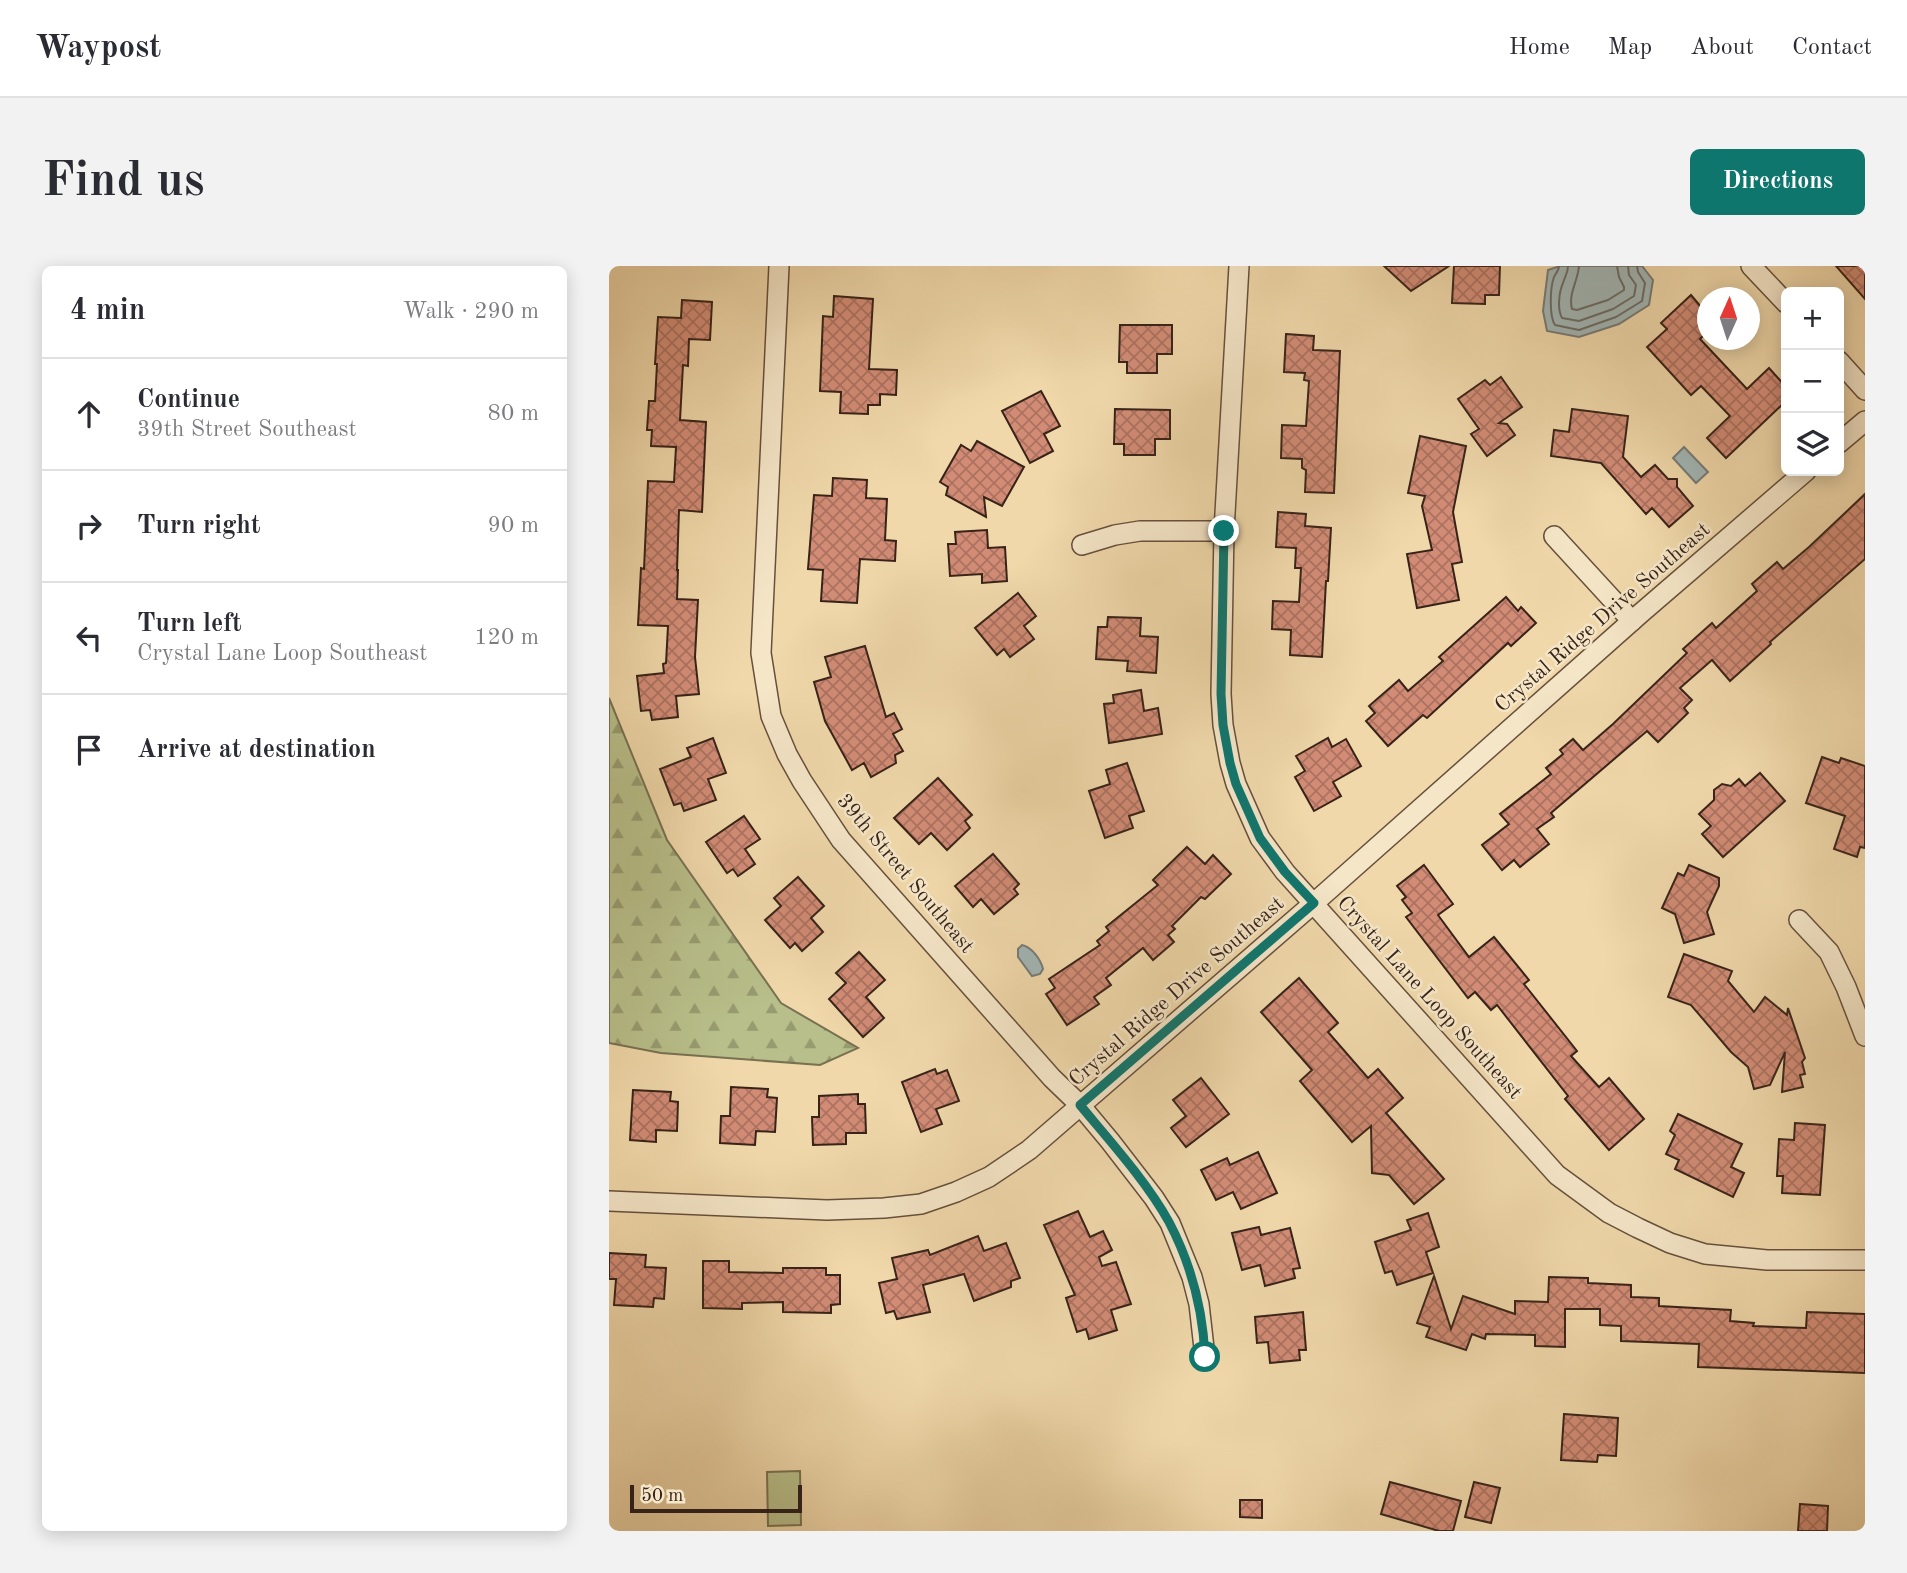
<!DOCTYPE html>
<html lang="en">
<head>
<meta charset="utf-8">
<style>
  :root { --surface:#fff; --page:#f2f2f3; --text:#2b2b33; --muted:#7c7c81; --line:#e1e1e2; --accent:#0f766e }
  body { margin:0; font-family:"Old Standard TT",serif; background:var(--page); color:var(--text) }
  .controls { position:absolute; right:21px; top:21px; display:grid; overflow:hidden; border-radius:10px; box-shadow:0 4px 18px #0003 }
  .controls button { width:63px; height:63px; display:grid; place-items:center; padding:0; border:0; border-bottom:2px solid var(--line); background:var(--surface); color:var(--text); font:35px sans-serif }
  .compass { position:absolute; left:1088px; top:21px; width:63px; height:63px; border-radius:50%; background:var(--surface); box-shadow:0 4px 18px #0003; rotate:3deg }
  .scale { position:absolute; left:21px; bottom:18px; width:172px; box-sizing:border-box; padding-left:7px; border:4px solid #382319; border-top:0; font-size:19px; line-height:24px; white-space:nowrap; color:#382319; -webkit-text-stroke:5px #f5e6c8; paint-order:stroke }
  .stop { position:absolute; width:21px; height:21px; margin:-16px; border:5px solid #0f766e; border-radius:50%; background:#fff }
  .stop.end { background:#0f766e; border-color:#fff; box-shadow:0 2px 7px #0008 }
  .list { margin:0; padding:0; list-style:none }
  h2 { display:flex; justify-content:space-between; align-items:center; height:91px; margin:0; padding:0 28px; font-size:30px }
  h2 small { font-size:23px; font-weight:400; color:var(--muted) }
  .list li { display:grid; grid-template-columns:46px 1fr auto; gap:21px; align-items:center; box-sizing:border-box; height:112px; padding:0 28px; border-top:2px solid var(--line) }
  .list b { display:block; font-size:26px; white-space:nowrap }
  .list p { margin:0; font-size:23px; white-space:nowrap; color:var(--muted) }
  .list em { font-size:23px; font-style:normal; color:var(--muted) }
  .icon { flex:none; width:38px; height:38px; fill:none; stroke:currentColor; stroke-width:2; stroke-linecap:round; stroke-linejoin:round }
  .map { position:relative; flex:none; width:1256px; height:1265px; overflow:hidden; border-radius:10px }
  header { display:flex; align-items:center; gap:42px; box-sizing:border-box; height:98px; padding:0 35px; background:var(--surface); border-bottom:2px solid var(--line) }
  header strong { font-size:33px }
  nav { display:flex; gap:38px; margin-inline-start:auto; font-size:24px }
  .intro { display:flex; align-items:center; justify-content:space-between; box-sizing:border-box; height:168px; padding:0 42px }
  h1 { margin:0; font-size:49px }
  .button { padding:18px 32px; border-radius:10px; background:var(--accent); color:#fff; font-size:24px; font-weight:700 }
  main { display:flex; gap:42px; padding:0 42px }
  aside { flex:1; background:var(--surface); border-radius:10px; box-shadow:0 4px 18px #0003 }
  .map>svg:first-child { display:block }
  .forest { fill:url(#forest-firs); stroke:#787152; stroke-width:2 }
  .pitch { fill:#b8bf8a; stroke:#787152; stroke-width:2 }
  .water { fill:#a1b6b5; stroke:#777b77; stroke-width:2 }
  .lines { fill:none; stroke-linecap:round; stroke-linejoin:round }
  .shore { stroke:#6c6c67; stroke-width:2 }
  .building { fill:url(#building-cross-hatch); stroke:#382319; stroke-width:2 }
  .street-casing { stroke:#66503d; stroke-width:22 }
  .street { stroke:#f5e6c8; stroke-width:19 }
  .route { stroke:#0f766e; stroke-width:9 }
  .labels { text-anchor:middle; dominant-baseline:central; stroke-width:5; stroke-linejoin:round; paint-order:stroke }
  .street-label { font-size:21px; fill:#382319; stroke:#f5e6c8 }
</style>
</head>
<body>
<header>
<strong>Waypost</strong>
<nav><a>Home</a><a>Map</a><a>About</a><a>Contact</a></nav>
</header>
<div class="intro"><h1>Find us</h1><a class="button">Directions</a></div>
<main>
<aside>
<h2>4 min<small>Walk · 290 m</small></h2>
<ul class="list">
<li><svg class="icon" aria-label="ahead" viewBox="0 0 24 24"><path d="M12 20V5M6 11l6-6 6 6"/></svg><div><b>Continue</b><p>39th Street Southeast</p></div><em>80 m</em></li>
<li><svg class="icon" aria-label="right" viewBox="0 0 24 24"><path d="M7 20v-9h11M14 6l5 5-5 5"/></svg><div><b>Turn right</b></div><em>90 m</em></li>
<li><svg class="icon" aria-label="left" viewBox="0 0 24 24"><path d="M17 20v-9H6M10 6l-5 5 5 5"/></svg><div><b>Turn left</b><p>Crystal Lane Loop Southeast</p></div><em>120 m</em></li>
<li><svg class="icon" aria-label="arrive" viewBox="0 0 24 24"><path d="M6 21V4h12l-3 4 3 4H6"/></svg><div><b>Arrive at destination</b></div></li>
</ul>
</aside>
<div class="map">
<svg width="1256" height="1265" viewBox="0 0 1256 1265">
  <defs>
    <pattern id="forest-firs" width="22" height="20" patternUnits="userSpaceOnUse" patternTransform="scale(1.75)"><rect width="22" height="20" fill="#b8bf8a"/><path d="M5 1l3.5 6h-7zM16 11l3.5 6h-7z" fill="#979b70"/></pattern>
    <pattern id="building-cross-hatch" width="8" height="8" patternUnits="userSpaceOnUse" patternTransform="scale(1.75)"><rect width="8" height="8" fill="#d28c76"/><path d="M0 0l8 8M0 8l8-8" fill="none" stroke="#ab7260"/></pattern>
  </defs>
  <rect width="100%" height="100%" fill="#f0d8aa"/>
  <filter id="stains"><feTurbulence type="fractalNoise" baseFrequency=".00286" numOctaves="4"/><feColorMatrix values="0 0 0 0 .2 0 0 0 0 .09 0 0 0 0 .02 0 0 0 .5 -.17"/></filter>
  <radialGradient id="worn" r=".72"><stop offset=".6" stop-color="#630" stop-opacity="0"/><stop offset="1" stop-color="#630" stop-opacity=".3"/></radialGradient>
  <polygon class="forest" points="0,432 58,574 172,737 249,782 211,799 52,787 0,777"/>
  <polygon class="pitch" points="191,1205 192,1259 159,1260 158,1206"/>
  <g class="water">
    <polygon points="951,0 1033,0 1044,14 1040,39 1010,58 970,71 938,65 934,45 939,4"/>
    <polygon points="1075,181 1099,206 1087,217 1064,192"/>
    <path d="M413,679C423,681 432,694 434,703L431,708L423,710L409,691V683Z"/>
  </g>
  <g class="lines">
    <g class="shore">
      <path d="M950,0C950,4 947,7 945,11C941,22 940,50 946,59L970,64L1007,51L1033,35L1036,17L1029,6L1028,0"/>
      <path d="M959,0C959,7 956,10 954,17C950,26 948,43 953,52L970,55L1004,43L1025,30L1027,19L1020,9L1019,0"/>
      <path d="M970,0C969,15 959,28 963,43L968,44L999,34L1015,24V21L1010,11L1008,0"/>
    </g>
  </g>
  <g class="building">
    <polygon points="775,0 840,0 802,25"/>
    <polygon points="845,0 891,0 890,29 876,29 876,38 843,37"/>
    <polygon points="1227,0 1256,0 1256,33"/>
    <polygon points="1082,29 1098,48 1098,66 1091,73 1138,123 1160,102 1177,121 1177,135 1117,192 1098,172 1121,150 1092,120 1082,129 1038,81 1058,63 1052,57"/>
    <polygon points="225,30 264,33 260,103 288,104 287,129 271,128 271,139 259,139 259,148 231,147 232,126 211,125 214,50 224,51"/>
    <polygon points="73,34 103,36 101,74 80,73 79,100 74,99 71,154 97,156 93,246 70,244 68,304 69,304 68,333 89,334 86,391 90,428 67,430 69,451 43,454 41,444 32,445 28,410 55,407 54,398 57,397 59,360 29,359 32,302 35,303 39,215 65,216 67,181 42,180 43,164 38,164 40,135 46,135 48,98 46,98 49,51 72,52"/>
    <polygon points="511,59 563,59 563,88 548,88 548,107 518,107 518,96 510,96"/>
    <polygon points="677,68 705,70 704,84 731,85 725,227 696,226 697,204 693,202 693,193 672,192 673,159 697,160 700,115 695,114 696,107 675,106"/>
    <polygon points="892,111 913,141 890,157 898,158 906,169 878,190 862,168 870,163 849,133 876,114 881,119"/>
    <polygon points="432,125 451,160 435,168 444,185 421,197 393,145"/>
    <polygon points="506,143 561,144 561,173 546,173 546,189 515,189 515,178 505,178"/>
    <polygon points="963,143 1019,150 1014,191 1032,211 1046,199 1059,213 1068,213 1068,221 1084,240 1060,261 1043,242 1037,248 992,197 942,190 945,164 960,166"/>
    <polygon points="811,170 857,180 844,246 853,296 843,298 850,334 808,342 798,288 823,284 813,240 816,230 799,227"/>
    <polygon points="368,175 415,201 393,240 375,231 377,251 337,229 339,221 331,216 352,179 362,185"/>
    <polygon points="224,212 258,214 257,232 278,233 276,274 287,275 286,295 251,293 248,337 212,335 214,304 199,303 205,229 223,230"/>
    <polygon points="1256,228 1256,293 1161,376 1162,378 1121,415 1103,394 1071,422 1083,434 1075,442 1079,447 1049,476 1038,465 942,547 945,551 928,563 940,578 911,601 905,594 893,604 873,579 900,558 891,548 942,508 937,502 954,488 951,484 964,473 974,484 1004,458 1078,387 1074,383 1103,357 1107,362 1148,325 1143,318 1168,296 1174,303 1200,281"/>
    <polygon points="669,246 697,248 696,260 722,262 719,315 717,315 713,391 681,389 682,364 663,363 664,335 690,336 692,302 686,302 687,282 667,281"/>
    <polygon points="378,264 379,282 396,281 398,315 373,317 373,308 341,310 339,278 347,278 346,266"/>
    <polygon points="409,327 427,350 415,360 425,373 401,391 395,383 388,389 366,362"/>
    <polygon points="897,331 909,345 912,341 927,357 902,380 899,377 818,452 814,449 779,480 757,455 766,447 760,440 790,414 799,425 834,395 830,391"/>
    <polygon points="499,351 532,352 531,370 549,371 547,407 518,405 519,395 487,393 489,361 498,361"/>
    <polygon points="256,380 277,451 285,447 293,463 284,468 294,485 286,489 287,497 262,511 255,497 243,504 216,455 205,416 222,411 216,391"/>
    <polygon points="532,424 535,445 549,442 553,468 500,477 495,438 505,437 504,429"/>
    <polygon points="104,472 117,507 99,513 107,534 75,545 72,537 65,539 51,503 82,491 78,482"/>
    <polygon points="719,472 723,481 737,473 752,500 724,516 732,530 705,545 686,511 696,505 687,490"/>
    <polygon points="1213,491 1230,497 1232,492 1256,500 1256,582 1251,581 1248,591 1225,583 1236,550 1197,537"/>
    <polygon points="518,497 535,545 520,550 524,562 496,572 480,525 501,518 497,504"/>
    <polygon points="1151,507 1176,535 1114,591 1093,568 1102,560 1090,548 1105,534 1105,524 1113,518 1122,520 1130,513 1136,520"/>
    <polygon points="329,512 363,549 356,555 361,562 338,584 322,567 310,578 285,552"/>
    <polygon points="135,550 151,573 136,583 146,598 129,610 124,603 118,607 97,576"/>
    <polygon points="578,581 596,598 604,589 622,608 596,633 592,631 563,660 566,663 559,669 565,676 544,694 534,682 497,712 502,719 485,731 490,738 458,759 437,728 446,722 440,713 491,679 488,675 500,665 497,661 549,619 544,614"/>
    <polygon points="384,588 410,618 405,623 409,628 385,648 372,633 364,641 346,620"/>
    <polygon points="815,599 844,638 829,649 860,691 885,671 920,714 915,718 968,785 962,790 990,821 1000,812 1035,853 1000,884 956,833 959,830 888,739 882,744 866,726 859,732 797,651 803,647 793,634 797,631 788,620"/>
    <polygon points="1080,599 1110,612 1110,620 1098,646 1105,668 1075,677 1066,648 1053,642 1069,607 1075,610"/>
    <polygon points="189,611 215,640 202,652 214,666 193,685 186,677 181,682 156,654 172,640 165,632"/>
    <polygon points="250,686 276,714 257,731 275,752 254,771 220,733 237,717 227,707"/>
    <polygon points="1075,688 1123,705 1119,715 1145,746 1156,731 1178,749 1179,742 1196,792 1193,796 1196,808 1191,809 1194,821 1173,826 1176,786 1161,819 1145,823 1139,801 1122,786 1082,739 1059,731"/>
    <polygon points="690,712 729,757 719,766 759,812 769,803 794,832 777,847 835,913 805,938 780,909 763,907 762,860 743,876 691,815 703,804 652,746"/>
    <polygon points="326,803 328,808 338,804 350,835 327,843 333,858 312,866 293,816"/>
    <polygon points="592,812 620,848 577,881 562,862 577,850 564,834"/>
    <polygon points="122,821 159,823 158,831 168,832 166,866 147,865 146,879 111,877 112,850 121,850"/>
    <polygon points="24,824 62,826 61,835 69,836 68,865 47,864 47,876 21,874"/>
    <polygon points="249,828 249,838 256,838 257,867 237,867 237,878 204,879 203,851 210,851 210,830"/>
    <polygon points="1069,848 1133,878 1122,901 1135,907 1124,931 1066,903 1070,894 1057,888 1066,869 1061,865"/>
    <polygon points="1186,857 1216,859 1211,929 1173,927 1174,910 1168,910 1170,873 1185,874"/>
    <polygon points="649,886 668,927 632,943 624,926 607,934 592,904 618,892 621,899"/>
    <polygon points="469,945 481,971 494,965 503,984 490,991 493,1000 507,996 522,1038 502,1044 508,1064 480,1073 477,1063 468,1066 457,1032 466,1029 435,959"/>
    <polygon points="819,947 830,981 817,986 824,1007 788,1019 783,1005 776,1007 766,976 802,964 798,954"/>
    <polygon points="650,961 652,969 681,962 691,1002 684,1003 686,1012 656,1020 651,999 633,1004 623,967"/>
    <polygon points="369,970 375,985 397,977 411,1012 402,1015 402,1021 365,1035 355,1008 314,1019 321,1046 288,1053 285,1045 277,1047 270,1017 288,1013 283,992 319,984 321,989"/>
    <polygon points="0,987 37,989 36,1001 57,1002 55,1033 45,1032 44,1041 5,1039 7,1013 0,1013"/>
    <polygon points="94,995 120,995 120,1006 174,1007 174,1002 217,1002 217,1009 231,1009 231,1038 222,1039 222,1047 174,1046 174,1036 133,1037 133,1043 94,1042"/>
    <polygon points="825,1010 842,1063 854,1030 906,1048 906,1035 939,1036 940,1011 979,1012 979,1017 1022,1019 1022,1031 1050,1032 1050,1040 1122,1044 1121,1055 1145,1057 1144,1060 1197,1062 1198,1046 1256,1048 1256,1107 1089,1101 1090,1078 1012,1075 1012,1060 991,1059 991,1043 956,1043 956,1081 926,1080 926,1069 877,1068 876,1073 863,1068 857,1084 817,1071 821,1061 808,1057"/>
    <polygon points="694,1046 697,1084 690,1084 691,1094 661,1097 659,1076 648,1077 646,1051"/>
    <polygon points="955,1148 1009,1152 1007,1190 989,1189 988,1196 952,1194"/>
    <polygon points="781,1216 852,1235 844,1265 830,1265 772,1248"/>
    <polygon points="865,1216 891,1222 882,1257 856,1251"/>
    <polygon points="631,1234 653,1234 653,1252 631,1251"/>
    <polygon points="1191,1238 1219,1240 1218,1265 1189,1265"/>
  </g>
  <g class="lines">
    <defs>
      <g id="street">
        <polyline points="170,0 152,387 162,450 178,488 193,515 232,574 443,812 471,839 501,875 545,932 561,957 583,1011 590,1038 596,1091"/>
        <polyline points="630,0 615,265 612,428 614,459 621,497 627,518 651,572 676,606 948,909 1000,947 1029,962 1061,977 1096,988 1158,994 1256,994"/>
        <polyline points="1142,0 1177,37"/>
        <polyline points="1230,95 1256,124"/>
        <polyline points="1230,177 1256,155"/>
        <polyline points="945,270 1023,355"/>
        <polyline points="473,279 506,269 531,265 615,265"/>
        <polyline points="1190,654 1220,686 1237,721 1256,770"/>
        <polyline points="0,935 218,944 275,942 312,938 347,926 380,911 420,884 705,637 1032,347 1197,205"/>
      </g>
    </defs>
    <use href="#street" class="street-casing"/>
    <use href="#street" class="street"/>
  </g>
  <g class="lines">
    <path class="route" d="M596,1091C594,1044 582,998 560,956C538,916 501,875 471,839L705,637L676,606L651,572L627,518L621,497L614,459L612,428L615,265"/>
  </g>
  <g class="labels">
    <g class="street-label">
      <text transform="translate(994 352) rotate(-41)">Crystal Ridge Drive Southeast</text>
      <text transform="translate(296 608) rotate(50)">39th Street Southeast</text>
      <text transform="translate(568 726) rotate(-41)">Crystal Ridge Drive Southeast</text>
      <text transform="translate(820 732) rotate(48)">Crystal Lane Loop Southeast</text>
    </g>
  </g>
  <rect width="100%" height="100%" filter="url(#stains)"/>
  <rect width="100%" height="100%" fill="url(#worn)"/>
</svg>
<div class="controls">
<button>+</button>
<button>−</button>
<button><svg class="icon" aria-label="layers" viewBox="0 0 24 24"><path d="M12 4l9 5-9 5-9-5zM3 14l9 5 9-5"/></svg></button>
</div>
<svg class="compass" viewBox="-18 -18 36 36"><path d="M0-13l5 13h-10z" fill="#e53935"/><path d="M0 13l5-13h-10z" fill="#7c7c81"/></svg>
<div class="scale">50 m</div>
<div class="stop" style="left:596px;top:1091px"></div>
<div class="stop end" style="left:615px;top:265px"></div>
</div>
</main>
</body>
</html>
